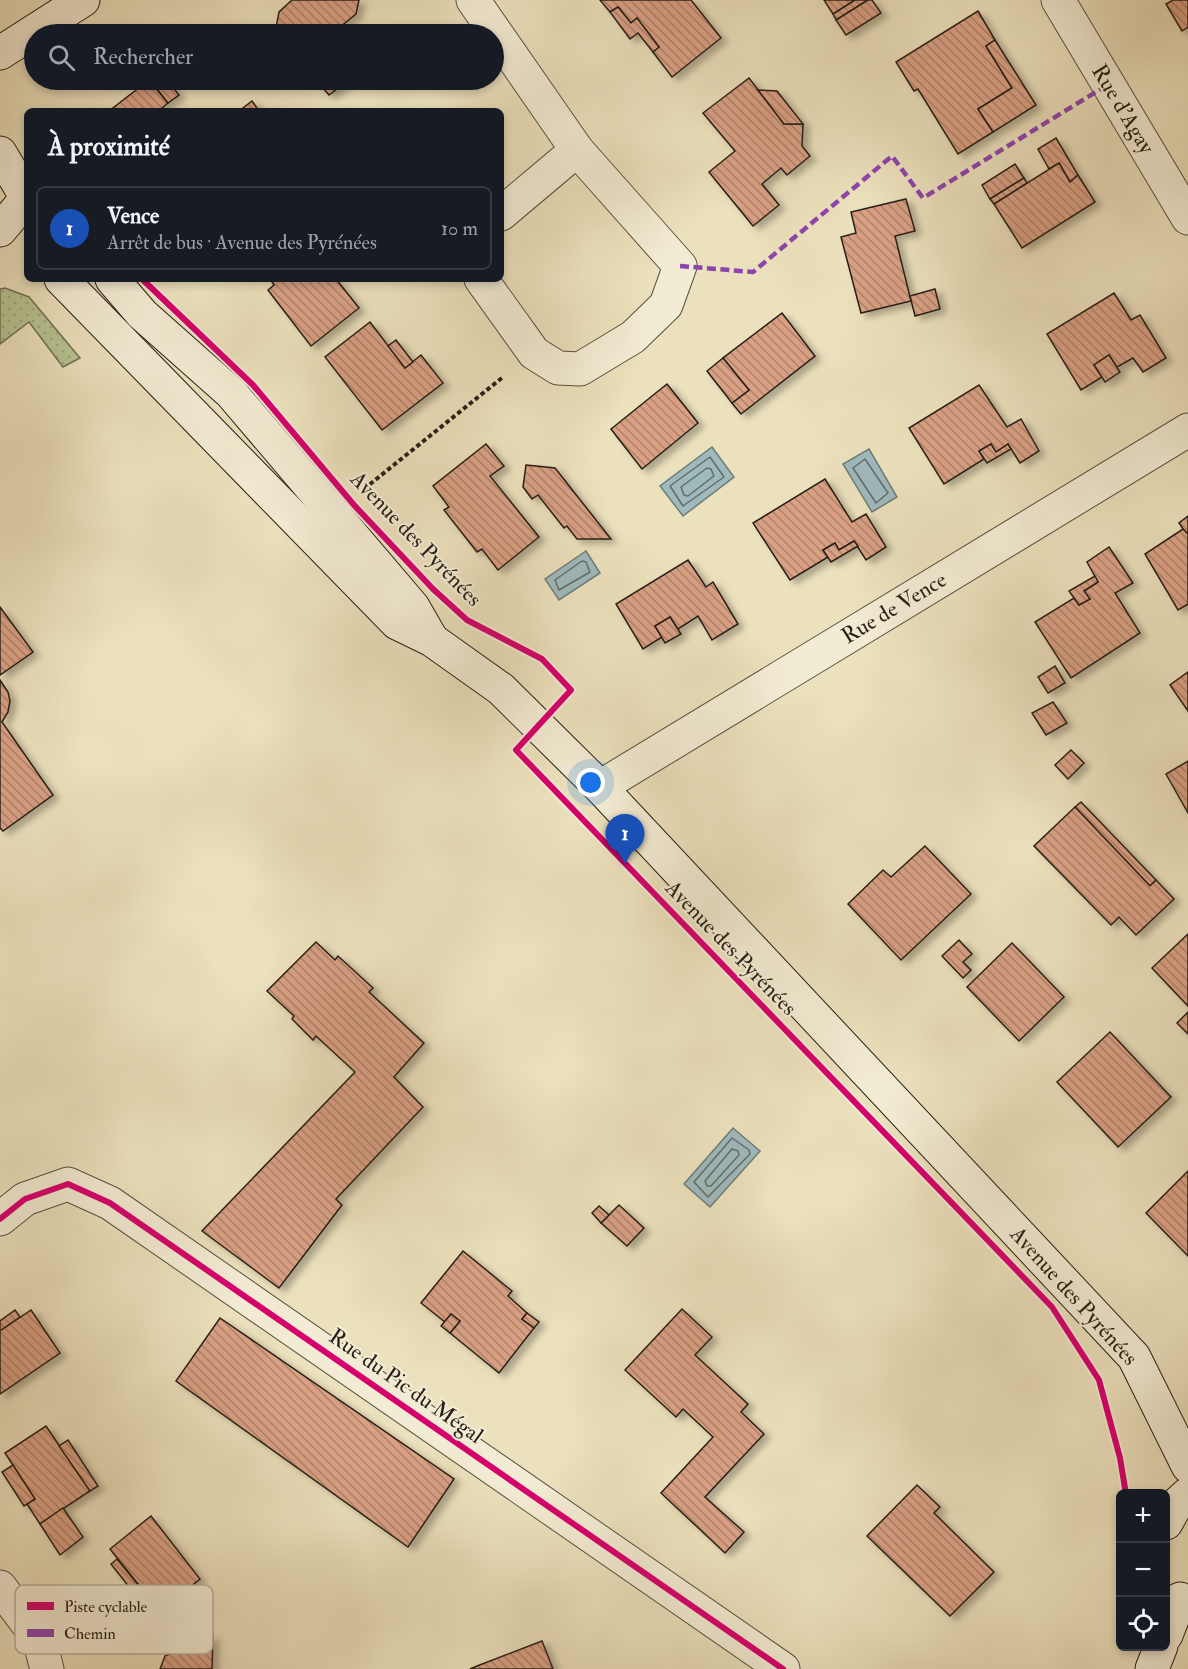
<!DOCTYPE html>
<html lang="fr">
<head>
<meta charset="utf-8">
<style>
  :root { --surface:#171b24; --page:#242831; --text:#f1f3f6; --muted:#9ea1a6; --line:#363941; --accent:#c59692 }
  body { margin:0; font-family:"IM FELL Double Pica",serif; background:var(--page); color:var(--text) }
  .controls { position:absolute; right:18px; bottom:18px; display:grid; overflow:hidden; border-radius:9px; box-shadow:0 3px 9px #0003 }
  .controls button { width:54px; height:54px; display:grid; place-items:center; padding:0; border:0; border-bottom:2px solid var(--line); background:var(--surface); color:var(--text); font:30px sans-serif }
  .you { position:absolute; left:591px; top:783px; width:21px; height:21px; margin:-15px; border:4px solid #fff; border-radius:50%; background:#1a73e8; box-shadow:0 0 0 9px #1a73e833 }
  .badge { display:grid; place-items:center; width:39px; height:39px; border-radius:50%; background:var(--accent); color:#fff; font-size:20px; font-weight:700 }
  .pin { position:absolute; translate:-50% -50px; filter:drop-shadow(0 2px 3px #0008) }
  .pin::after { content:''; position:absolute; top:32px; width:21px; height:18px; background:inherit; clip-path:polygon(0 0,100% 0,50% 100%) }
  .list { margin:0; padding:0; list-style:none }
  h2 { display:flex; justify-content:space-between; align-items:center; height:78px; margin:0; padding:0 24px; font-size:26px }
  h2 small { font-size:20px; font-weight:400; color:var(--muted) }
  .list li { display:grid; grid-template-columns:39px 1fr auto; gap:18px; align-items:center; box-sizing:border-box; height:84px; margin:0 12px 12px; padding:0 12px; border:2px solid var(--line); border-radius:9px }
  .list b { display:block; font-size:22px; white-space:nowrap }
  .list p { margin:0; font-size:20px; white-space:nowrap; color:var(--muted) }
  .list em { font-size:20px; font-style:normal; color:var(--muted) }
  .icon { flex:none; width:33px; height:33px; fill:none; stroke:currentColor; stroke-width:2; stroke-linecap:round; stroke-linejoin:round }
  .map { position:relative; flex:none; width:1188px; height:1669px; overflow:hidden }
  .search { position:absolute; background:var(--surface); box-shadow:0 3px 9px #0003; left:24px; top:24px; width:480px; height:66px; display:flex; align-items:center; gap:15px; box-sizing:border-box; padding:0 21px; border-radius:33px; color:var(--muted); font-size:22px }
  .panel { position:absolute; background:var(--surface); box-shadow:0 3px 9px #0003; left:24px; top:108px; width:480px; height:174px; border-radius:9px }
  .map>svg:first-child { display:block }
  .grass { fill:url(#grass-dots); stroke:#6f7154; stroke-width:1.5 }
  .water { fill:#9fbabd; stroke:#6f7c7a; stroke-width:1.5 }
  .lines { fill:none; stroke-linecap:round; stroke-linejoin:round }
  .shore { stroke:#636c6a; stroke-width:1.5 }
  .building { fill:url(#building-back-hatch); stroke:#271f16; stroke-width:1.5; filter:url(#shadow) }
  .street-casing { stroke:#585040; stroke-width:35 }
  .secondary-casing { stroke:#271f16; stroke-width:35 }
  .path { stroke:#271f16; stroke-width:4; stroke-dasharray:4.5 3; stroke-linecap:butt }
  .street { stroke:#f3ecd4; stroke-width:33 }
  .secondary { stroke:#f3ecd4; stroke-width:33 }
  .quiet { stroke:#8e44ad; stroke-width:4.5; stroke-dasharray:9 4.5; stroke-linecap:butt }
  .cycleway-casing { stroke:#f3ecd4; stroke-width:10 }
  .cycleway { stroke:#d6006c; stroke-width:6 }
  .labels { text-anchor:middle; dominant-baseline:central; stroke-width:4.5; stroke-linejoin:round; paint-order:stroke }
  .street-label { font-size:22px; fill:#271f16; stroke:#f3ecd4 }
  .key { fill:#f3ecd4; stroke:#b6ae9b; stroke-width:1.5 }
  .key-label { font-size:16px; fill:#271f16 }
</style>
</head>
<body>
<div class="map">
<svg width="1188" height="1669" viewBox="0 0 1188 1669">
  <defs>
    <pattern id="grass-dots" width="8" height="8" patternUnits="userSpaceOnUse" patternTransform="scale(1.5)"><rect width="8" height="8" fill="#b7c392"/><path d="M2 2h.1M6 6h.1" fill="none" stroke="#9da77d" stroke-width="1.8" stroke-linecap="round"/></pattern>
    <pattern id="building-back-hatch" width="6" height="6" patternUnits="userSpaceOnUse" patternTransform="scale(1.5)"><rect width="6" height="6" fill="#d9a084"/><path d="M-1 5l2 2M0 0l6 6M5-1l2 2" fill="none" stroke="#b0826b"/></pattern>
    <filter id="shadow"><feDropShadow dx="6" dy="4" stdDeviation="3" flood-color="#0004"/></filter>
  </defs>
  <rect width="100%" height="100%" fill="#ece1bd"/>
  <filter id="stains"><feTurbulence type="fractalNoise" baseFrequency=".00333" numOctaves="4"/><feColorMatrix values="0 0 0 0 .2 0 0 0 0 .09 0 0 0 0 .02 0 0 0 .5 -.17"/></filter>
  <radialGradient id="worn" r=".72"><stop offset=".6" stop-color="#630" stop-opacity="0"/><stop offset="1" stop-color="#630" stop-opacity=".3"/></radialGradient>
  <polygon class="grass" points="5,288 29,297 80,358 63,367 29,322 0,344 0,289"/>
  <g class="water">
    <polygon points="712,447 734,477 683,516 660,486"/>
    <polygon points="869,449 897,497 872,512 843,464"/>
    <polygon points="586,551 600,573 559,600 545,579"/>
    <polygon points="733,1128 760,1151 710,1207 684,1184"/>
  </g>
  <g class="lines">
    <g class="shore">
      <polygon points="710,457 724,477 683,506 670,486"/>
      <polygon points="865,459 888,493 876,503 853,468"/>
      <polygon points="707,468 711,469 714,476 688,496 684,495 681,487"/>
      <polygon points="582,561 586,562 590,572 559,590 555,580"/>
      <polygon points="732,1138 749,1150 750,1154 708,1197 694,1182"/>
      <polygon points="732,1149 738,1151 739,1155 711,1186 707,1186 705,1181"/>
    </g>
  </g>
  <g class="building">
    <polygon points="292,0 359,0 356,14 340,27 346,34 281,34 276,28 279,12"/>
    <polygon points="600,0 691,0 721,38 672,77 653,52 659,47 637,18 631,23 618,7 610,12"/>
    <polygon points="824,0 855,0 833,14"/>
    <polygon points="855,0 868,0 836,20 833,14"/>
    <polygon points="868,0 872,0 881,13 846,35 836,20"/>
    <polygon points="1173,0 1188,0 1188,27 1182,31 1166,4"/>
    <polygon points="618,7 631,23 637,18 659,47 653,52 638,33 630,39 610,12"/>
    <polygon points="978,11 995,40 986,46 1012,88 978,109 993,132 958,154 918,89 914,91 896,62"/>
    <polygon points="995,40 1036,105 993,132 978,109 1012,88 986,46"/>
    <polygon points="749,78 784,124 803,124 802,146 810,156 787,175 781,168 762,184 779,205 753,226 709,172 735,151 703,113"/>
    <polygon points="149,80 168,103 162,108 158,111 109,111"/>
    <polygon points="150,80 167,80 179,95 168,103"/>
    <polygon points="316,80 349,80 329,95"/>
    <polygon points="758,90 777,91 803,124 784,124"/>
    <polygon points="252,101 259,111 239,111"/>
    <polygon points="1056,138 1078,175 1070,182 1059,163 1049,169 1038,149"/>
    <polygon points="1059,163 1070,182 1078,175 1095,202 1022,248 994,204"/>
    <polygon points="1015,164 1024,178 990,199 982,185"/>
    <polygon points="1024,178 1027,183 994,204 990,199"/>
    <polygon points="906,199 915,231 895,236 911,301 861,313 841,237 856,233 851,212"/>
    <polygon points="270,279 336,279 359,308 311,346 268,290 274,285"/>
    <polygon points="935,289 940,309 915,316 910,296"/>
    <polygon points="1114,293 1131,320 1140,315 1166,358 1143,372 1133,358 1117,367 1109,355 1094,365 1102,377 1081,390 1047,334"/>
    <polygon points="782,313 815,356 741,414 732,403 749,390 723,358"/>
    <polygon points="370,322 405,368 421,355 443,383 382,430 325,357"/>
    <polygon points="396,340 413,362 405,368 388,346"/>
    <polygon points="1109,355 1120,372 1105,382 1094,365"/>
    <polygon points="723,358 749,390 732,403 707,371"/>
    <polygon points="667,384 698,423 642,469 611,429"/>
    <polygon points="979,385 1007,427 1021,419 1039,451 1020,463 1008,444 996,452 991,444 979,451 984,459 944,484 909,428"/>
    <polygon points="486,444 504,466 490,476 539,537 498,570 482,549 477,552 444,510 449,507 433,486"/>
    <polygon points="991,444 996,452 1008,444 1011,449 987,463 979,451"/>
    <polygon points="526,465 555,468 611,539 577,539 567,526 564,528 538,495 532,499 523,487"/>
    <polygon points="825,479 852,522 866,514 886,547 866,560 854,541 839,550 835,543 823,550 828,557 790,580 753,523"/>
    <polygon points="1188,516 1188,534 1187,535 1179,523"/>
    <polygon points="1183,529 1188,534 1188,604 1178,610 1145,554"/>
    <polygon points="854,541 858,546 831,562 823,550 835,543 839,550"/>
    <polygon points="1109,547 1133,583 1115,593 1140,633 1071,678 1035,622 1074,598 1079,605 1090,599 1084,591 1098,582 1087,562"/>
    <polygon points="688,560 706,587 713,582 738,624 712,640 698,616 678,629 670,617 655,626 662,637 643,649 616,604"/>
    <polygon points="1095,576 1098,582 1084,591 1090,599 1079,605 1069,591"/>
    <polygon points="0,607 33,652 0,675"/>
    <polygon points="670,617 681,634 665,643 655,626"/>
    <polygon points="1055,666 1065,683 1048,693 1038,677"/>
    <polygon points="1188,672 1188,711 1170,685"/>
    <polygon points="0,680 8,692 10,701 8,712 2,722 53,795 3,831 0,828"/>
    <polygon points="1053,702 1067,723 1046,735 1032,713"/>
    <polygon points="1071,750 1084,763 1068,779 1055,765"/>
    <polygon points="1188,761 1188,813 1166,774"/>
    <polygon points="1081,802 1156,880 1150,886 1075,807"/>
    <polygon points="1075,807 1150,886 1156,880 1174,899 1136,935 1119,917 1111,925 1034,846"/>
    <polygon points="925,846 971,894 901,960 848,904 883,870 891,877"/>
    <polygon points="1188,934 1188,1006 1152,968"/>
    <polygon points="959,940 972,954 963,962 971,970 963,978 942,956"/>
    <polygon points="316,942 335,960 338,956 373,988 369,992 424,1043 394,1077 423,1107 336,1199 342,1205 279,1288 202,1231 355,1072 316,1036 313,1040 292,1019 294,1016 267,991"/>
    <polygon points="1012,943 1064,997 1019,1041 967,987"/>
    <polygon points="1188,1012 1188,1034 1177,1023"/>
    <polygon points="1110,1032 1171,1097 1118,1147 1057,1082"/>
    <polygon points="1188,1171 1188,1256 1146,1213"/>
    <polygon points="619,1205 644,1228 627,1246 601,1223"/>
    <polygon points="599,1206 609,1215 601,1223 592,1213"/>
    <polygon points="463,1251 512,1291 508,1296 527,1313 522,1319 534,1328 499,1373 450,1333 460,1321 451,1314 445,1322 421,1303"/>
    <polygon points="682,1309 712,1337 695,1355 748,1404 741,1412 764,1434 705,1497 744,1532 725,1553 661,1493 713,1437 683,1409 676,1417 625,1370"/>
    <polygon points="15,1310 20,1317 0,1331 0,1321"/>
    <polygon points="31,1310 60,1353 0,1394 0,1331"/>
    <polygon points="527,1313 539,1322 534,1328 522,1319"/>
    <polygon points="451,1314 460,1321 450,1333 441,1326"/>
    <polygon points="220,1318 454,1479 408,1547 176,1381"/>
    <polygon points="46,1426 90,1491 40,1524 27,1504 35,1499 5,1453"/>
    <polygon points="68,1440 98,1486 90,1491 59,1446"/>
    <polygon points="13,1465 35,1499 24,1506 2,1472"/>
    <polygon points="917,1485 940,1507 934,1513 994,1572 950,1616 867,1536"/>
    <polygon points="63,1508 83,1537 60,1555 40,1524"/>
    <polygon points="151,1516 200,1579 152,1617 139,1600 146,1594 110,1549"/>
    <polygon points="117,1559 144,1592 137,1597 111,1564"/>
    <polygon points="213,1635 212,1669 160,1669 165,1656"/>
    <polygon points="542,1641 553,1669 470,1669 477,1666"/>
  </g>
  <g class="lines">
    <defs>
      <g id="street">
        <polyline points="473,0 577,150 680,266 666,305 633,337 580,369 558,368 534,353 481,279"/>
        <polyline points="1058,0 1188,218"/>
        <polyline points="501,214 577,150"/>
        <polyline points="600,787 1188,430"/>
        <polyline points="0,1219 25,1199 68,1184 110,1203 783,1669"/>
        <polyline points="0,1587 39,1639 47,1669"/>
      </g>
      <g id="secondary">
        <polyline points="0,53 83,0"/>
        <polyline points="0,153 27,198"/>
        <polyline points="0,230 27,198"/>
        <polyline points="61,279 397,623 432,640 501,689 600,787 1134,1357 1188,1466"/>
        <polyline points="112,279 142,314 231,393 413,607 432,640"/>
        <polyline points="1166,1523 1176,1505 1188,1494"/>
        <polyline points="1166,1635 1180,1599"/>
        <polyline points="1152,1669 1161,1646"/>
      </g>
    </defs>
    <use href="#street" class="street-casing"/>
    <use href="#secondary" class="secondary-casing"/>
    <polyline class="path" points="364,489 503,377"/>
    <use href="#street" class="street"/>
    <use href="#secondary" class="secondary"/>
    <polyline class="quiet" points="680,266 753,272 892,156 923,198 1109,84"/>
    <defs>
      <g id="cycleway">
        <polyline points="142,279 253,385 354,505 433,589 467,620 542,659 571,690 516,750 1052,1307 1099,1380 1120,1458 1126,1494"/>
        <polyline points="0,1219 25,1199 68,1184 110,1203 783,1669"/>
      </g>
    </defs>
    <use href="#cycleway" class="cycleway-casing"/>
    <use href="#cycleway" class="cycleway"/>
  </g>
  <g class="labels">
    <g class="street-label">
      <text transform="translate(1123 109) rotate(59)">Rue d'Agay</text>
      <text transform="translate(416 539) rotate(46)">Avenue des Pyrénées</text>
      <text transform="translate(894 608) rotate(-31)">Rue de Vence</text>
      <text transform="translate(731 948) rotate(46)">Avenue des Pyrénées</text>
      <text transform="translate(1074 1296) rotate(48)">Avenue des Pyrénées</text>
      <text transform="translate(406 1386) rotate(35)">Rue du Pic du Mégal</text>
    </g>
  </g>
  <rect x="15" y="1585" width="198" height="69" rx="9" class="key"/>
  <rect x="27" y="1602" width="27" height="8" fill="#d6006c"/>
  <rect x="27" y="1629" width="27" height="8" fill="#8e44ad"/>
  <g class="key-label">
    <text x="64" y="1612">Piste cyclable</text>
    <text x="64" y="1639">Chemin</text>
  </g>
  <rect width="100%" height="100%" filter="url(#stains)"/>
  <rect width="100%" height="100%" fill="url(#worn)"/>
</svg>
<div class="controls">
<button>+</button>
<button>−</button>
<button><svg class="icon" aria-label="locate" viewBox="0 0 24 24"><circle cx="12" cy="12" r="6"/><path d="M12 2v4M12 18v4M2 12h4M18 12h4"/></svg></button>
</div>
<div class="you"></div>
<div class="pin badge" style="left:625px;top:864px;background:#1a4fb4">1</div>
<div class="search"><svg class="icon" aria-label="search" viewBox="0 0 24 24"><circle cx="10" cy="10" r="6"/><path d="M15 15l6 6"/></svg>Rechercher</div>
<section class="panel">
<h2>À proximité<small></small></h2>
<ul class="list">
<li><span class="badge" style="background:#1a4fb4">1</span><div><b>Vence</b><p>Arrêt de bus · Avenue des Pyrénées</p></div><em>10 m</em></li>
</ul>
</section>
</div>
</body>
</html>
